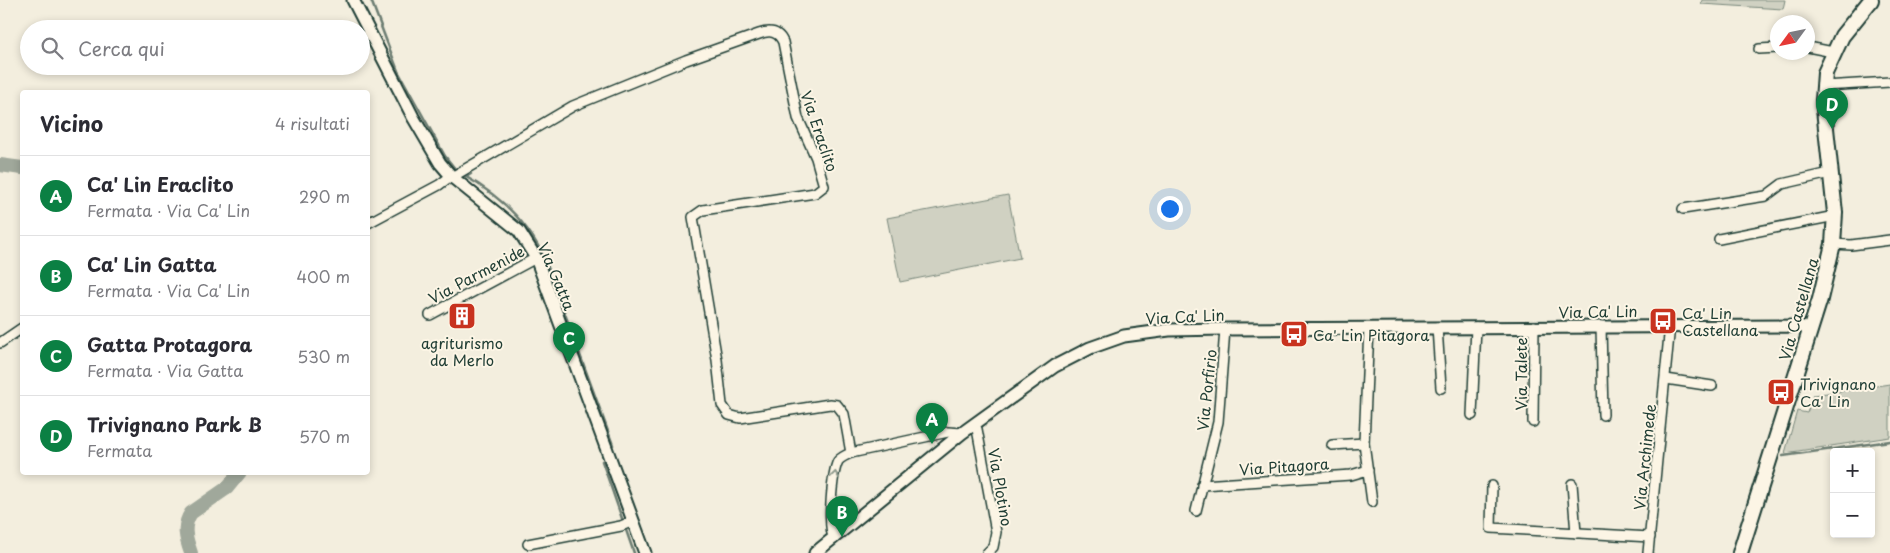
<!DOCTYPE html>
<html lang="it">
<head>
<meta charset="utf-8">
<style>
  :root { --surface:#fff; --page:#f2f2f3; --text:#2b2b33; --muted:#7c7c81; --line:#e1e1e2; --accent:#0b8043 }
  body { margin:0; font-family:"Playpen Sans",sans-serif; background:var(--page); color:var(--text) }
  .controls { position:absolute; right:15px; bottom:15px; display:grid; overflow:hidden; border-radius:5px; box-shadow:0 2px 8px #0003 }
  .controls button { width:45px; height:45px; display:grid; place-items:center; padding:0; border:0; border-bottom:1px solid var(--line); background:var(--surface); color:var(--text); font:25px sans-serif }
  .compass { position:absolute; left:1770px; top:15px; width:45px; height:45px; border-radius:50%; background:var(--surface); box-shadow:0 2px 8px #0003; rotate:237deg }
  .you { position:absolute; left:1169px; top:208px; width:18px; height:18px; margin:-12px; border:4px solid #fff; border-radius:50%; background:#1a73e8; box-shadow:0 0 0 8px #1a73e833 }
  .badge { display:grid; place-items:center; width:32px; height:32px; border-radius:50%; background:var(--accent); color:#fff; font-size:16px; font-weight:700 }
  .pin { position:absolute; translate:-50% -41px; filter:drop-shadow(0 1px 2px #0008) }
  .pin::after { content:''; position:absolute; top:26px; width:18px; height:15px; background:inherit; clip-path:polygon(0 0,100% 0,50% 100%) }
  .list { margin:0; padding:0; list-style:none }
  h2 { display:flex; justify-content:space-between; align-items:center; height:65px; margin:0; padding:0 20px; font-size:21px }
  h2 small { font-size:16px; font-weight:400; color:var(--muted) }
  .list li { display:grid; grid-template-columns:32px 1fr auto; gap:15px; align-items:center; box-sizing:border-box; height:80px; padding:0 20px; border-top:1px solid var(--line) }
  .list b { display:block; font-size:19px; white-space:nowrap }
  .list p { margin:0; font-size:16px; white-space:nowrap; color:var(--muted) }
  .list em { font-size:16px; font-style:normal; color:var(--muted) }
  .icon { flex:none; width:28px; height:28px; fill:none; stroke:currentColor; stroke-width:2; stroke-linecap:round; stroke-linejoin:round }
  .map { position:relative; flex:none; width:1890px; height:553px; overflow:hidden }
  .search { position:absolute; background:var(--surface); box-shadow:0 2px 8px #0003; left:20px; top:20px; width:350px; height:55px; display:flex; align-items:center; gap:12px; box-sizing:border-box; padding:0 18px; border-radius:28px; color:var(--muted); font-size:19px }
  .panel { position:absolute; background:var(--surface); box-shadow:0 2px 8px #0003; left:20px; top:90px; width:350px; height:385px; border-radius:5px }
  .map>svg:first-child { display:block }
  .green { fill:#d0d1c2; stroke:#78877b }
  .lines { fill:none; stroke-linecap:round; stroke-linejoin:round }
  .stream { stroke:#6c7d72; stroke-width:2.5 }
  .river { stroke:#a0a89b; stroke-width:14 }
  .minor-casing { stroke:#1f3d34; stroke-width:12 }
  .tertiary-casing { stroke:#1f3d34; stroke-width:15 }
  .primary-casing { stroke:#1f3d34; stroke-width:18 }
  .minor { stroke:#fcf5e5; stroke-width:9 }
  .tertiary { stroke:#fcf5e5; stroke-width:11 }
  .primary { stroke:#fcf5e5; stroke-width:14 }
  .oneway { stroke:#8e998c }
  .labels { text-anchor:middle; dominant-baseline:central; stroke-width:4; stroke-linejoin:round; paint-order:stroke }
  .street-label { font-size:15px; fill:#1f3d34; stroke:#fcf5e5 }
  .poi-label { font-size:15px; fill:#1f3d34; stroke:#fcf5e5; text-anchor:start }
</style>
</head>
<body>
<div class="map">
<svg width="1890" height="553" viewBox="0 0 1890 553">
  <rect width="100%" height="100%" fill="#f3eede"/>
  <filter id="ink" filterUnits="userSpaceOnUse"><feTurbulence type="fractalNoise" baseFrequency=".02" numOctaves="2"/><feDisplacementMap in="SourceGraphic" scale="10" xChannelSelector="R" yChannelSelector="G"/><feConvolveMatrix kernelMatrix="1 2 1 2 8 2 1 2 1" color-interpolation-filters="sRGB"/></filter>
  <g filter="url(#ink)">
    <g class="green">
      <polygon points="1702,0 1785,0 1783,9 1701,4"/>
      <polygon points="1008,195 1020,258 900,282 887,218"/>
      <polygon points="1890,384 1890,437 1785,453 1797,411 1807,413 1813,395"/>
    </g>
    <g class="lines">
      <g class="stream">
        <polyline points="371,0 398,71 445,156 456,170"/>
        <path d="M463,175C499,195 530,224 546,262L613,445"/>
        <polyline points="466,177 471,174"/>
        <polyline points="1783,456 1890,441"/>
        <polyline points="602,461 634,553"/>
      </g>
      <g class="river">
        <polyline points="0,165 22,168"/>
        <path d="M191,553C186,539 182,526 191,513L227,488L240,472"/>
      </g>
      <defs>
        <g id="minor">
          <polyline points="1808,47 1833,52"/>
          <polyline points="1759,49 1778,48"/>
          <polyline points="1824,86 1890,82"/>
          <path d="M452,177L573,106L686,60L759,34C770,30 778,31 783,42L798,118L816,158L824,186L815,193L703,210L693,217L717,360L722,405L729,415L740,418L830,404L837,405L844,414L851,453"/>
          <polyline points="1683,209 1766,196 1782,184 1830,173"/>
          <polyline points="368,223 439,185 451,176"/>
          <polyline points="1719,239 1835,216"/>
          <polyline points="1833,244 1851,245 1890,240"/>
          <polyline points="430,315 536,258"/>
          <polyline points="1601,326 1603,415"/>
          <polyline points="1437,327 1441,388"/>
          <polyline points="1369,328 1364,443 1372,502"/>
          <polyline points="0,343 22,328"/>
          <polyline points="1666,379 1712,386"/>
          <polyline points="1472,415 1476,327"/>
          <polyline points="1533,422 1534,326"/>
          <polyline points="972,426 977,429 996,532 993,547 987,553"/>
          <polyline points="1332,445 1364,443"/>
          <polyline points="1572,484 1576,533"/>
          <polyline points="1202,485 1351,475 1368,470"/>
          <polyline points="1492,486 1491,528 1650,537"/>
          <polyline points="1196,511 1218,422 1225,329"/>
          <path d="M834,539C827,528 832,473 838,461C841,457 846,455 851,453L948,432L962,433"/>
          <polyline points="528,544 621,526 633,521"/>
          <polyline points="1648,553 1670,325"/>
        </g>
        <g id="tertiary">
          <polyline points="353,0 413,117 440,163 452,177 519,231 536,258 645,553"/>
          <polyline points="815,553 962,433 1055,366 1090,348 1124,336 1169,330 1225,329 1800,326 1810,330"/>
        </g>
        <polyline id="primary" points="1740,553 1820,299 1833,244 1835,213 1823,100 1825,73 1842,36 1871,0"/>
      </defs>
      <use href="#minor" class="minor-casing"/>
      <use href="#tertiary" class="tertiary-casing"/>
      <use href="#primary" class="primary-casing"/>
      <use href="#minor" class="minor"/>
      <use href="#tertiary" class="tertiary"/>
      <use href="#primary" class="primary"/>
    </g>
    <defs><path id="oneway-chevron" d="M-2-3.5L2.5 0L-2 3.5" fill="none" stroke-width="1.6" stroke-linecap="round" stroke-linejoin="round" transform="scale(1.25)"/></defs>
    <use class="oneway" href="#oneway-chevron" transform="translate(835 475) rotate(-83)"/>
  </g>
  <defs>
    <symbol id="building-square" viewBox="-11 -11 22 22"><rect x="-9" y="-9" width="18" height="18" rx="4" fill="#c8321e" stroke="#fcf5e5"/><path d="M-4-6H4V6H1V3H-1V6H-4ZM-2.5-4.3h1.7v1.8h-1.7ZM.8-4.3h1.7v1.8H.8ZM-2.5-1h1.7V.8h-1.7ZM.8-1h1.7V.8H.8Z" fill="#fff"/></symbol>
    <symbol id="bus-square" viewBox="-11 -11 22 22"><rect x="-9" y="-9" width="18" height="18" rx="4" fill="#c8321e" stroke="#fcf5e5"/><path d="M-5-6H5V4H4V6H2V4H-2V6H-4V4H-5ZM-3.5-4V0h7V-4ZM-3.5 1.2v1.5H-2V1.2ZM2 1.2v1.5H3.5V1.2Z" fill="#fff"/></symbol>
  </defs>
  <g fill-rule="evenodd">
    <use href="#building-square" x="446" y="300" width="32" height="32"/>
    <use href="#bus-square" x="1647" y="305" width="32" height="32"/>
    <use href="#bus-square" x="1278" y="318" width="32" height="32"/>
    <use href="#bus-square" x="1765" y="376" width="32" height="32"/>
  </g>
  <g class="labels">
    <g class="street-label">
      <text transform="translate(820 131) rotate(71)">Via Eraclito</text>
      <text transform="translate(476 274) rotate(-28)">Via Parmenide</text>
      <text transform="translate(557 276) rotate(67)">Via Gatta</text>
      <text transform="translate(1798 309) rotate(-74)">Via Castellana</text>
      <text transform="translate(1598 311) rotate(-1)">Via Ca' Lin</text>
      <text transform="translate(1185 316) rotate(-3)">Via Ca' Lin</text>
      <text transform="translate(1520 374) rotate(-90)">Via Talete</text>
      <text transform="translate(1206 390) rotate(-84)">Via Porfirio</text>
      <text transform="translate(1644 457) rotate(-84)">Via Archimede</text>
      <text transform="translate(1284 466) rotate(-4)">Via Pitagora</text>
      <text transform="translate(1001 487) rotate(80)">Via Plotino</text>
    </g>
    <g class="poi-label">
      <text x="1682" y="312">Ca' Lin<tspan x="1682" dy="17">Castellana</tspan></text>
      <text x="1313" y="334">Ca' Lin Pitagora</text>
      <text x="462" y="342" text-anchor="middle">agriturismo<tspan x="462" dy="17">da Merlo</tspan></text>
      <text x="1800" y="383">Trivignano<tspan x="1800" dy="17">Ca' Lin</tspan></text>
    </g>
  </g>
</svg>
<div class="controls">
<button>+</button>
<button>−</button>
</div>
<svg class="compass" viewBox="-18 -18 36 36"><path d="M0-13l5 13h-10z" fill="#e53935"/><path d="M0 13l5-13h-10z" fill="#7c7c81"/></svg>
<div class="you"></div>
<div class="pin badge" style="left:932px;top:444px">A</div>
<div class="pin badge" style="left:842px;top:537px">B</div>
<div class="pin badge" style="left:569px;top:363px">C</div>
<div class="pin badge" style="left:1832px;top:129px">D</div>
<div class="search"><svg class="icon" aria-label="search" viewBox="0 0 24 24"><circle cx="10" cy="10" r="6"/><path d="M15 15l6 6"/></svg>Cerca qui</div>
<section class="panel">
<h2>Vicino<small>4 risultati</small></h2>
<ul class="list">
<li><span class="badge">A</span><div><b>Ca' Lin Eraclito</b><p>Fermata · Via Ca' Lin</p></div><em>290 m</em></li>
<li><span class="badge">B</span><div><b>Ca' Lin Gatta</b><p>Fermata · Via Ca' Lin</p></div><em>400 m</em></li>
<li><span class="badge">C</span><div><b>Gatta Protagora</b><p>Fermata · Via Gatta</p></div><em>530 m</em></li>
<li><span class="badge">D</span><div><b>Trivignano Park B</b><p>Fermata</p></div><em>570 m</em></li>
</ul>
</section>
</div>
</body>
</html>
